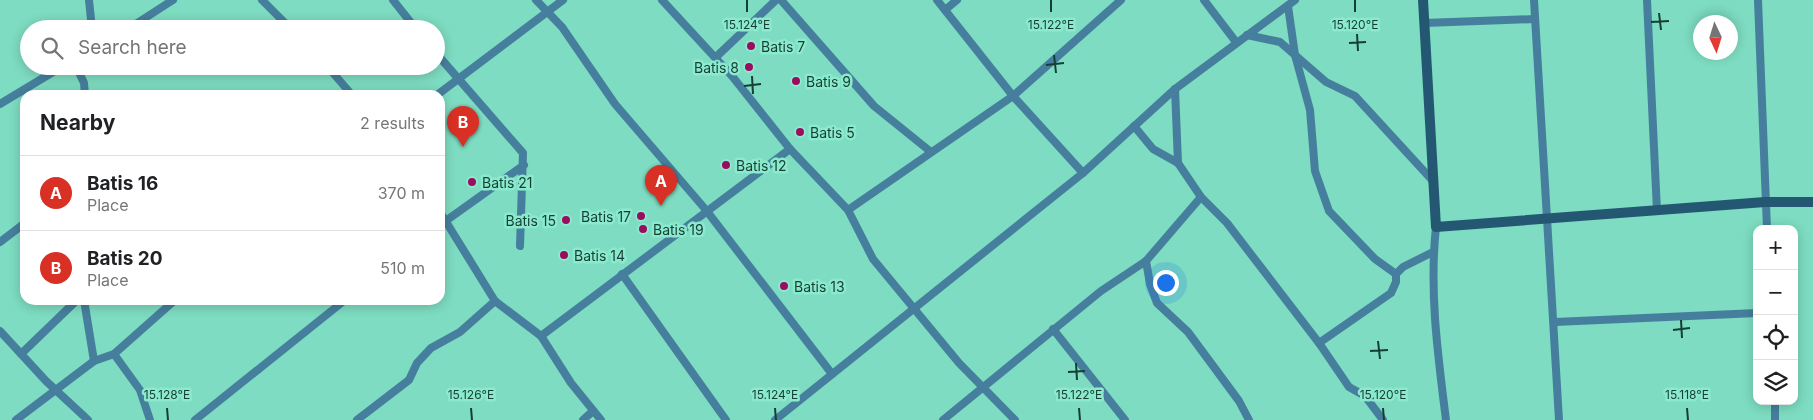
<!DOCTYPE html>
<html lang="en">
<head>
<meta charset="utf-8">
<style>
  :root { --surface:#fff; --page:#f6f6f6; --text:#202124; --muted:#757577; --line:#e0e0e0; --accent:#d93025 }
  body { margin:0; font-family:Inter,sans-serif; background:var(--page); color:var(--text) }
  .controls { position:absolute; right:15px; bottom:15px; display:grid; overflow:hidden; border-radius:10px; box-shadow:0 2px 12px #0003 }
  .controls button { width:45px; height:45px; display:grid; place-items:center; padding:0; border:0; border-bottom:1px solid var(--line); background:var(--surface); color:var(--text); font:25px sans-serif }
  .compass { position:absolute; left:1693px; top:15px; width:45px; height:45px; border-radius:50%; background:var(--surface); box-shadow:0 2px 12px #0003; rotate:176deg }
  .you { position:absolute; left:1165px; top:282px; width:18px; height:18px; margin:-12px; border:4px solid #fff; border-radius:50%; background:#1a73e8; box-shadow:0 0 0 8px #1a73e833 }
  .badge { display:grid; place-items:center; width:32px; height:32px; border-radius:50%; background:var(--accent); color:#fff; font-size:16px; font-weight:700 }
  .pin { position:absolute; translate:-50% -41px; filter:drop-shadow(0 1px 2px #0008) }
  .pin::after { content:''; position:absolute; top:26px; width:18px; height:15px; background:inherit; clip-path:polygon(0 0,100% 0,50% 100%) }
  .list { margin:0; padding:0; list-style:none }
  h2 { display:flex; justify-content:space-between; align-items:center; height:65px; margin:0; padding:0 20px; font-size:21px }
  h2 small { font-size:16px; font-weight:400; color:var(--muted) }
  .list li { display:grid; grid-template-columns:32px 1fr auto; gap:15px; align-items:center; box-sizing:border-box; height:75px; padding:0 20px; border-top:1px solid var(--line) }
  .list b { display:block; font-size:19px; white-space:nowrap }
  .list p { margin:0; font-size:16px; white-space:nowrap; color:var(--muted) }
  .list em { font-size:16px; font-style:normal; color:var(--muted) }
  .icon { flex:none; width:28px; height:28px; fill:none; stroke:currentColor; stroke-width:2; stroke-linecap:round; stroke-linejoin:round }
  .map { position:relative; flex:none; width:1813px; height:420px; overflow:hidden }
  .search { position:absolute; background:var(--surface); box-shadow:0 2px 12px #0003; left:20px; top:20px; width:425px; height:55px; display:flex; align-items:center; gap:12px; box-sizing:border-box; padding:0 18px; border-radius:28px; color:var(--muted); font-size:19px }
  .panel { position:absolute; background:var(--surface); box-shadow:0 2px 12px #0003; left:20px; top:90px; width:425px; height:215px; border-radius:15px }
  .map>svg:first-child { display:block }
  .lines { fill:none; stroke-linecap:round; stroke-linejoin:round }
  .street { stroke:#467f9d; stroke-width:8 }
  .secondary { stroke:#245872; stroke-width:10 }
  .ticks { fill:none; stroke:#163f34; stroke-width:2 }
  .poi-dot { fill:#9a0d5e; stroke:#8beace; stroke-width:2 }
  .labels { text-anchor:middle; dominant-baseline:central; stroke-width:5; stroke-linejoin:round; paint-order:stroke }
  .poi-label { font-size:14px; fill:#163f34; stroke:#8beace; text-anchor:start }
  .ticks-label { font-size:12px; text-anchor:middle; fill:#163f34; stroke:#8beace; stroke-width:5; stroke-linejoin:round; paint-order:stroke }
</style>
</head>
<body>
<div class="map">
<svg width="1813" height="420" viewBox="0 0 1813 420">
  <rect width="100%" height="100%" fill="#7ddcc1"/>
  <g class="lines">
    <g class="street">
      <polyline points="89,0 92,29"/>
      <polyline points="262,0 291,29"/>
      <polyline points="393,0 416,29"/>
      <polyline points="536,0 562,27 615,104 706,210 832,374"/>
      <polyline points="662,0 732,76 790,149 848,210 873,259 959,363 1015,420"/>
      <polyline points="781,0 874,106 931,152"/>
      <polyline points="937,0 1013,96 1083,173"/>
      <polyline points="1204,0 1236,42"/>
      <polyline points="1534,0 1559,420"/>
      <polyline points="1647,0 1657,211"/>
      <polyline points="1758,0 1767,229"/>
      <polyline points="1288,6 1295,55 1310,110 1315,171 1329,211 1375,259 1396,274"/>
      <polyline points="945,10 957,0"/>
      <polyline points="1424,23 1535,19"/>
      <polyline points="128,29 173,0"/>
      <polyline points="1247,35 1280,42 1326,82 1355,96 1433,181"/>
      <polyline points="436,53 523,153 520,246"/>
      <polyline points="716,57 776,0"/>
      <polyline points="76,66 84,83 85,95"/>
      <polyline points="327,66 352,95"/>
      <polyline points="1175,89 1178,163"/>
      <polyline points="437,95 563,0"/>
      <polyline points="0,104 63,66"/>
      <polyline points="1134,126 1153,149 1178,163 1201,197 1227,223 1319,343 1349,387 1365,396 1383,420"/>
      <polyline points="848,210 1013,96 1121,0"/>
      <polyline points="440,212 495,301 541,336 571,383 601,420"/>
      <polyline points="440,225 524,165"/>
      <path d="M1436,227C1429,291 1438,356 1446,420"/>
      <polyline points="0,242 25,223"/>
      <polyline points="1146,261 1150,284 1157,303 1188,332 1239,401 1249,420"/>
      <polyline points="622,274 726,420"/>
      <polyline points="84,300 94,361"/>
      <polyline points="1555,322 1757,313"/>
      <polyline points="1053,329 1125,420"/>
      <polyline points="0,331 46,381 88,420"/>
      <polyline points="541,336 790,149"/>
      <polyline points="1319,343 1391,293 1396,282 1396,274 1403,267 1433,252"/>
      <polyline points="21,354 77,300"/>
      <polyline points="114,354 140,390 150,420"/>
      <polyline points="16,420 94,361 114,354 175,300"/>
      <polyline points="195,420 345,300"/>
      <polyline points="357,420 409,380 417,363 431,348 460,332 495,301"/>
      <polyline points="583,420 593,411"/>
      <polyline points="775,420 1083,173 1175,89 1295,0"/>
      <polyline points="943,420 1101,291 1146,261 1201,197"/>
      <polyline points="1775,420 1775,401"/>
    </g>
    <polyline class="secondary" points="1423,0 1436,227 1765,202 1813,202"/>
  </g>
  <path class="ticks" d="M747,0V12M1051,0V12M1355,0V12M1659,13L1661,30M1651,22L1669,21M1357,34L1358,51M1349,43L1366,42M1054,55L1056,73M1046,65L1064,63M752,76L753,94M744,86L761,84M1681,320L1682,338M1673,330L1690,328M1378,341L1380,359M1370,351L1388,350M1076,363L1077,380M1068,372L1085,371M167,408L168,420M471,408L472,420M775,408L776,420M1079,408L1080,420M1383,408L1384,420M1687,408L1688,420"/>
  <g class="poi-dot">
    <circle cx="751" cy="46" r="5"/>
    <circle cx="749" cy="67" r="5"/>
    <circle cx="796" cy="81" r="5"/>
    <circle cx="800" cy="132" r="5"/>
    <circle cx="726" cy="165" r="5"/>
    <circle cx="472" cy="182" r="5"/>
    <circle cx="641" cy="216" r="5"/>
    <circle cx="566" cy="220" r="5"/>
    <circle cx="643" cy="229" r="5"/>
    <circle cx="564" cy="255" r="5"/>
    <circle cx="784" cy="286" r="5"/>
  </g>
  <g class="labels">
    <g class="poi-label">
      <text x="761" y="46">Batis 7</text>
      <text x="739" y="67" text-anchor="end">Batis 8</text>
      <text x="806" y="81">Batis 9</text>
      <text x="810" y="132">Batis 5</text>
      <text x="736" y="165">Batis 12</text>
      <text x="482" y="182">Batis 21</text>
      <text x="631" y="216" text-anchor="end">Batis 17</text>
      <text x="556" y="220" text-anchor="end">Batis 15</text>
      <text x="653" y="229">Batis 19</text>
      <text x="574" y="255">Batis 14</text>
      <text x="794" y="286">Batis 13</text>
    </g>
  </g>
  <g class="ticks-label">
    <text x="747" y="29">15.124°E</text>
    <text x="1051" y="29">15.122°E</text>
    <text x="1355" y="29">15.120°E</text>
    <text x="167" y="399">15.128°E</text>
    <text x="471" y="399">15.126°E</text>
    <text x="775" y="399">15.124°E</text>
    <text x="1079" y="399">15.122°E</text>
    <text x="1383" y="399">15.120°E</text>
    <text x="1687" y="399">15.118°E</text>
  </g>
</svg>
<div class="controls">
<button>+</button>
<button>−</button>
<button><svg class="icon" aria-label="locate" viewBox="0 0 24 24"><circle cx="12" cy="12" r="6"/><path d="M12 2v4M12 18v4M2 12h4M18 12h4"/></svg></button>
<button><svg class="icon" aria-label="layers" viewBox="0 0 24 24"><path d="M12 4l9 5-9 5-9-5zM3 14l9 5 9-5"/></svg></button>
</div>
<svg class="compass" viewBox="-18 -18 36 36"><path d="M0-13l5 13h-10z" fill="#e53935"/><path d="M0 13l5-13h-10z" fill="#757577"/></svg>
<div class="you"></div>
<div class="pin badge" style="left:661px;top:206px">A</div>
<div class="pin badge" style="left:463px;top:147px">B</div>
<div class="search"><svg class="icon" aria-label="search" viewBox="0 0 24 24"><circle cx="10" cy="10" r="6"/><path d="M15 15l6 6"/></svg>Search here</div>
<section class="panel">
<h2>Nearby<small>2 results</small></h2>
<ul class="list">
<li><span class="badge">A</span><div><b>Batis 16</b><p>Place</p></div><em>370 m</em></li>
<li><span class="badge">B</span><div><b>Batis 20</b><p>Place</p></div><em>510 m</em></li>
</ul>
</section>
</div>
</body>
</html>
